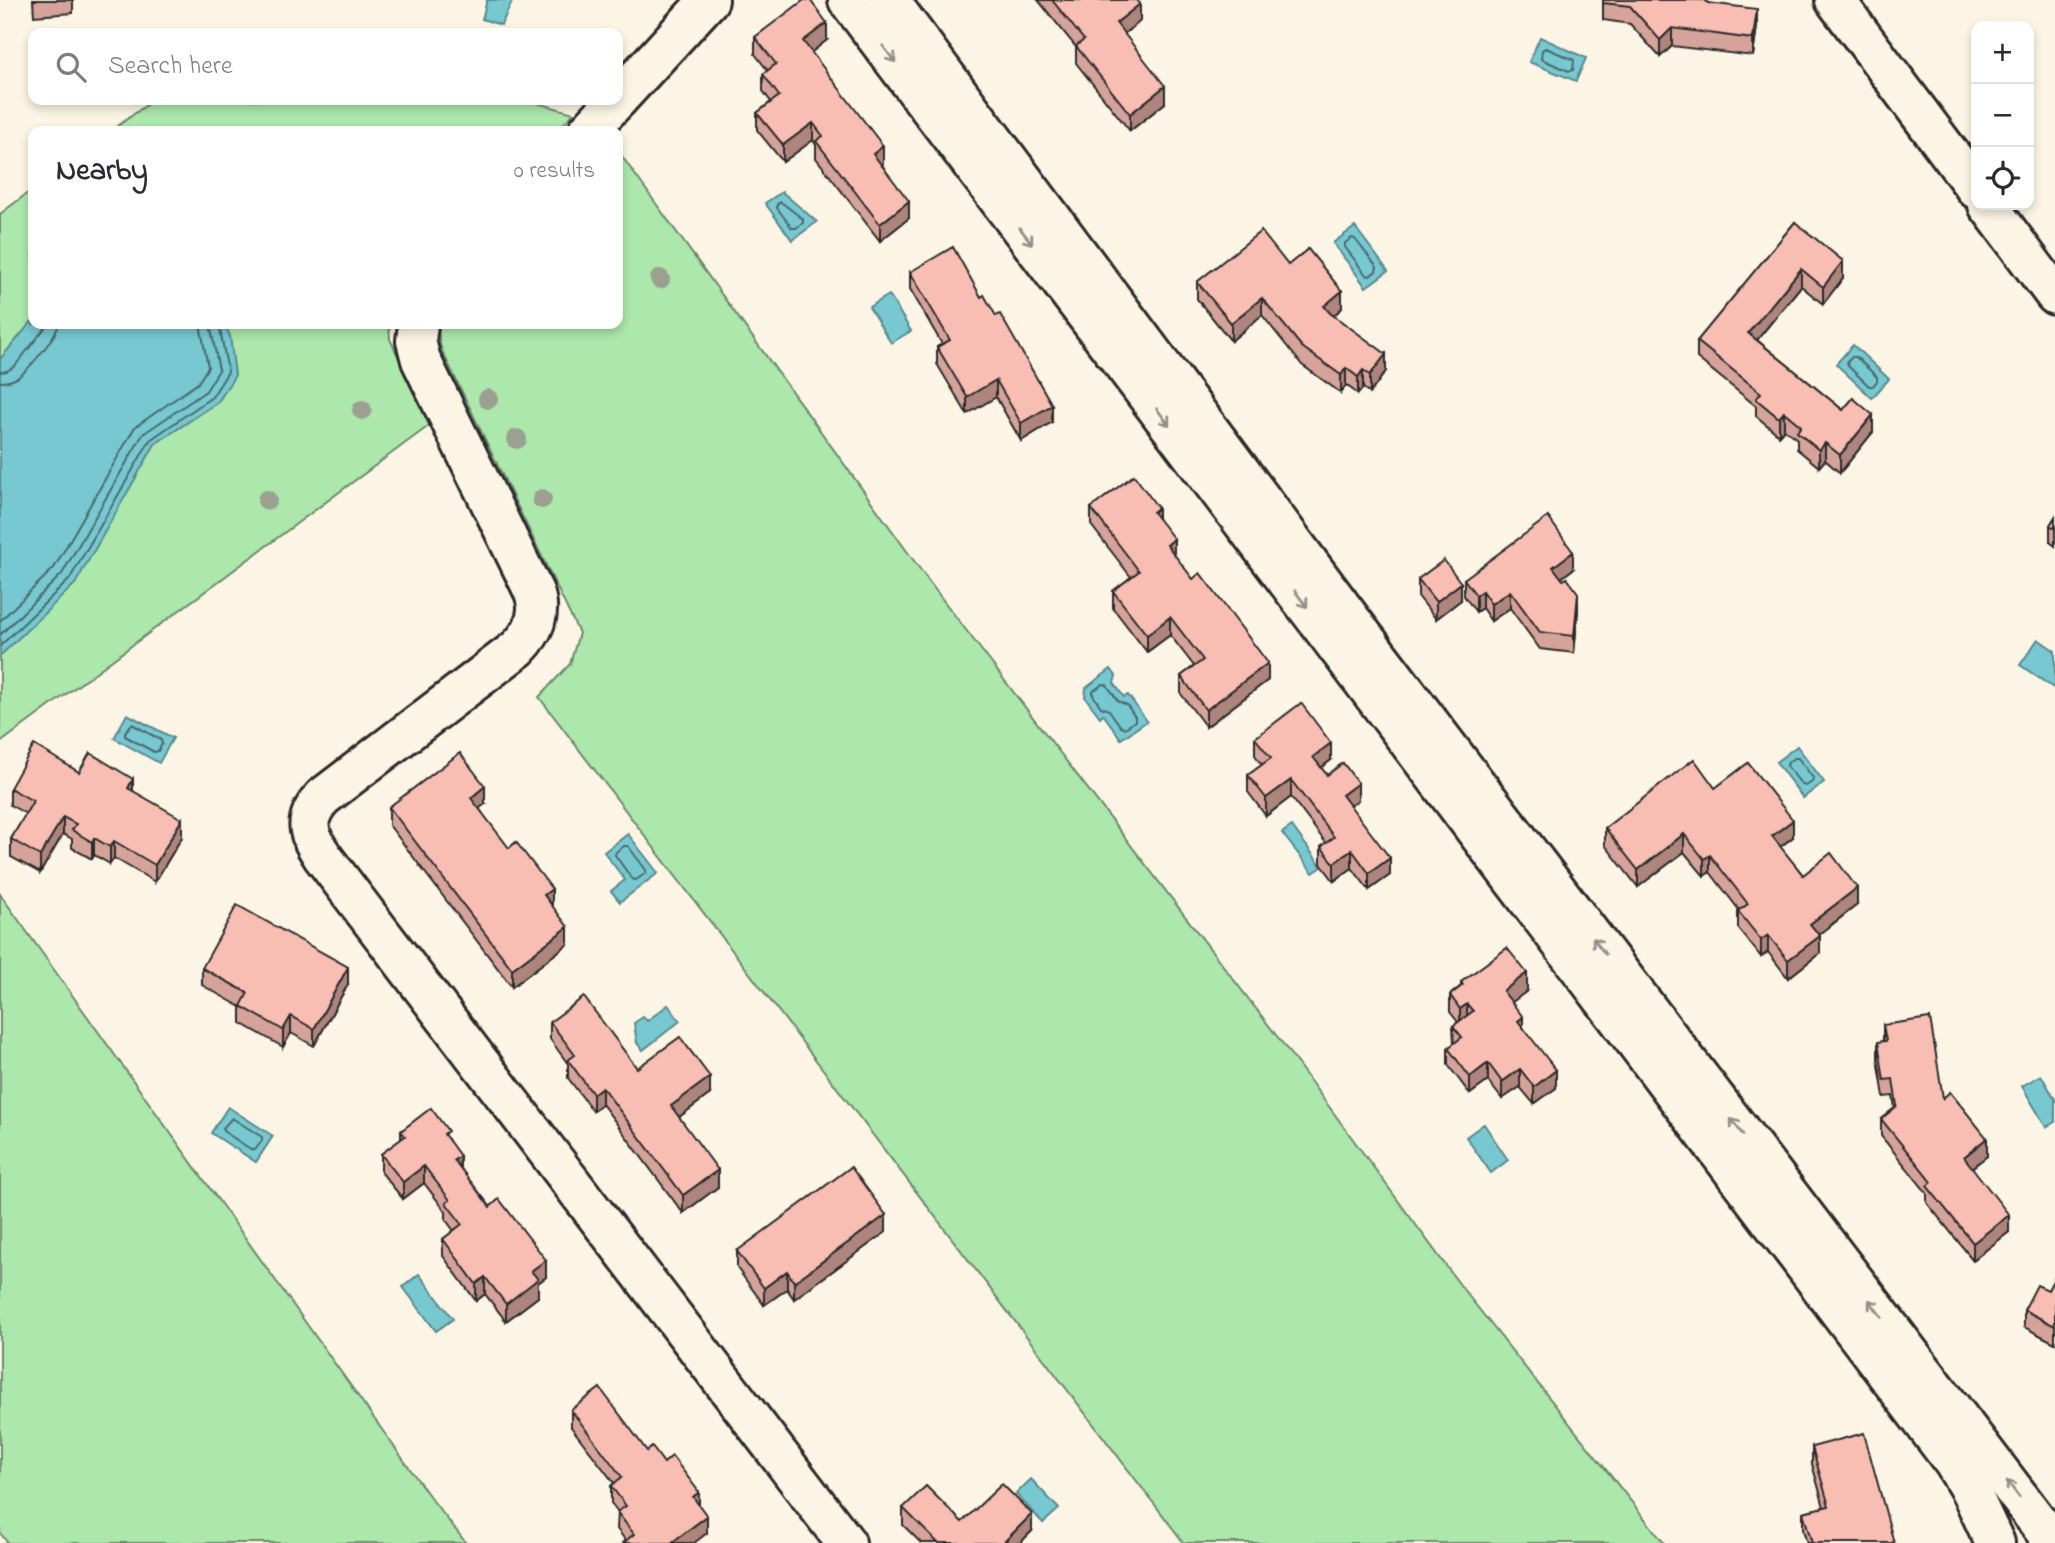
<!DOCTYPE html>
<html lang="en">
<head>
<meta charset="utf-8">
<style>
  :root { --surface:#fff; --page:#f2f2f3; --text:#2b2b33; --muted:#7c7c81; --line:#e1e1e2 }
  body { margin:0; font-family:"Indie Flower",sans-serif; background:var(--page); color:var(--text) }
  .controls { position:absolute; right:21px; top:21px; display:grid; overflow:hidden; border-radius:14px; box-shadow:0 4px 10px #0003 }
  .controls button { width:63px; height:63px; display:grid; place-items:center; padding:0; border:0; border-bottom:2px solid var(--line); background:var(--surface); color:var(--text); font:35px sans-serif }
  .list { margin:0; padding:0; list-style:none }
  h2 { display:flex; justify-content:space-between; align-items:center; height:91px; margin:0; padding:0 28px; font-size:30px }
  h2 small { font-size:23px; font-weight:400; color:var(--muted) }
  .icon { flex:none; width:38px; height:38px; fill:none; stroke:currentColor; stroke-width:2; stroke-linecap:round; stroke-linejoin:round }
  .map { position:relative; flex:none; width:2055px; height:1543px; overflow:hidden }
  .search { position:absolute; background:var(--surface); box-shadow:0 4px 10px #0003; left:28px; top:28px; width:595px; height:77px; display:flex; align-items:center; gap:18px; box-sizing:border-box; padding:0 24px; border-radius:14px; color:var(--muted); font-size:26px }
  .panel { position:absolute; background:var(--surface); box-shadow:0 4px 10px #0003; left:28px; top:126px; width:595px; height:203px; border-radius:14px }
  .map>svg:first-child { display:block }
  .green { fill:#ace7ac; stroke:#6c896c; stroke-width:2 }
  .water { fill:#77c8d0; stroke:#59898e; stroke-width:2 }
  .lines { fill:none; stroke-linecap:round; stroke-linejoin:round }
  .shore { stroke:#496a6d; stroke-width:2 }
  .minor-casing { stroke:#2b2b2b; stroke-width:44 }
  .minor { stroke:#fcf5e5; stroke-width:38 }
  .tree { fill:#9ba090 }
  .wall { fill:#d6a39a; stroke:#2b2b2b; stroke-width:2 }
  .shaded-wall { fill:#ae857d; stroke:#2b2b2b; stroke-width:2 }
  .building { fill:#f9beb3; stroke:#2b2b2b; stroke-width:2 }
  .oneway { stroke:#949088 }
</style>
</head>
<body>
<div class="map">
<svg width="2055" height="1543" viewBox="0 0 2055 1543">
  <rect width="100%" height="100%" fill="#fcf5e5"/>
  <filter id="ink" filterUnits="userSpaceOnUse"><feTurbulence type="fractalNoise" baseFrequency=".0143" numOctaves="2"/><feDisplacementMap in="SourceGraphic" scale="14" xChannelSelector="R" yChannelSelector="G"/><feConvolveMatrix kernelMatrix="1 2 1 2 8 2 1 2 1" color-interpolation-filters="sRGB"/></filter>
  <g filter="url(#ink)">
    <g class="green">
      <polygon points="153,100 526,100 574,113 557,131 111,131"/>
      <path d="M618,151L930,583L1283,1044L1463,1289L1664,1543H1184L539,697L570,664L579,633L446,359C440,348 436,336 440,324H618Z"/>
      <polygon points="33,189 33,324 389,324 390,339 430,425 0,743 0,214"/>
      <polygon points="0,894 430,1497 466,1543 8,1543 0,1533"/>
    </g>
    <g class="water">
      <polygon points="487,0 513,0 501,25 482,19"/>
      <polygon points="1540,37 1586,58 1576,81 1529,62"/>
      <polygon points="782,192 817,222 792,240 765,203"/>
      <polygon points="1355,227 1388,271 1366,287 1333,243"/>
      <polygon points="889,295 911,331 891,343 869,307"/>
      <polygon points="33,320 33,324 225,324 230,336 235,375 218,402 155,444 75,584 0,656 0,359"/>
      <polygon points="1853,345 1889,379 1872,398 1836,364"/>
      <polygon points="2038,639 2055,651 2055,689 2020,665"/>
      <polygon points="1111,669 1116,676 1114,683 1124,697 1128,695 1147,721 1121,739 1103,714 1100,717 1085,697 1086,688"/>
      <polygon points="127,714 173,738 159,763 114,738"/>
      <polygon points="1797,746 1824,782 1803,798 1776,762"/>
      <polygon points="1292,826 1322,867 1313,873 1282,833"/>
      <polygon points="628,834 658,873 620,902 611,891 625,880 604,852"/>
      <polygon points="668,1005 680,1021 643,1050 637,1043 634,1023 643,1017 647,1021"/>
      <polygon points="2041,1075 2055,1099 2055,1122 2046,1127 2022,1086"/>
      <polygon points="228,1107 273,1136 256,1162 211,1133"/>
      <polygon points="1484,1124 1508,1160 1491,1173 1466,1137"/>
      <polygon points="419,1274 453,1319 436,1331 403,1287"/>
      <polygon points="1031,1479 1059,1509 1043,1523 1016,1494"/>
    </g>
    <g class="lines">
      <g class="shore">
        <polygon points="1546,48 1574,60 1573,70 1569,71 1541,59 1542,50"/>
        <polygon points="781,202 803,219 803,223 796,228 792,228 777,208 777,204"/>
        <polygon points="1352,238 1355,239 1377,267 1376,271 1370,276 1366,275 1345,247 1345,243"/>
        <polygon points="1852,357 1856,357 1877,377 1877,381 1873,386 1869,386 1848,366 1847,362"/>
        <polyline points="0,372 7,371 15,366 48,324"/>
        <path d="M0,382C6,382 11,381 17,378C29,370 55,338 59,324"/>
        <polyline points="0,621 54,568 135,427 198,383 208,367 200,324"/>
        <polyline points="0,635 62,574 143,434 206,391 219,370 210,324"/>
        <polyline points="0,646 69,580 150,440 212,397 228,372 219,324"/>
        <polygon points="1103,684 1107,685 1118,701 1127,705 1135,717 1135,721 1125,728 1121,727 1109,710 1101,707 1093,695 1093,691"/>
        <polygon points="132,724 161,740 162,744 158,751 154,752 125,736 125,732"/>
        <polygon points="1794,758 1798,758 1813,778 1812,782 1806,786 1802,785 1787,766 1788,762"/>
        <polygon points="624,846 628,846 646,870 646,873 636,880 632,879 615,855 616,852"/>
        <polygon points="232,1118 262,1137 262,1141 255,1150 252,1150 223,1131 223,1128"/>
      </g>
      <defs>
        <g id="minor">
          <polyline points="848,0 1954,1463 1970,1490 1995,1543"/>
          <polyline points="889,0 1352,621 2054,1543"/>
          <polyline points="1835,0 1976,189"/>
          <polyline points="618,99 709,0"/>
          <polyline points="588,131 617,100"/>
          <polyline points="1988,205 2055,295"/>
          <path d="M418,324L416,341L421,360L534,592C542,613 534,632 518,648L323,797C302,820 308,834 323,857L846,1543"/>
        </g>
      </defs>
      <use href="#minor" class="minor-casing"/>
      <use href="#minor" class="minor"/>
    </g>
    <g class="tree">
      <circle cx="660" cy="279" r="10"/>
      <circle cx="488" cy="399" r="10"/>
      <circle cx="362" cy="410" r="10"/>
      <circle cx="517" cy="439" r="10"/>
      <circle cx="542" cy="499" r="10"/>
      <circle cx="267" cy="500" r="10"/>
    </g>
    <g class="wall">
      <polygon points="33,0 73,0 73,13 34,16"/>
      <polygon points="1038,0 1137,0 1140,21 1124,34 1165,103 1130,131 1076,63 1076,47"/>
      <polygon points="1603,0 1708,3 1757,26 1753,56 1672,46 1660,57 1630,24 1603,20"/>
      <polygon points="755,37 827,40 811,52 883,163 882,164 909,218 880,241 816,158 816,145 813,140 783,162 757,130 757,113 771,102 763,91 763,74 768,71 755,54"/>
      <polygon points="1795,222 1843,278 1823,304 1801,286 1757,340 1843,410 1873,432 1840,473 1825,460 1819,467 1797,449 1797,439 1784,429 1779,435 1756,416 1756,406 1697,358 1697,341"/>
      <polygon points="1288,265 1342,308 1333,316 1386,371 1370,393 1363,388 1358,394 1346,385 1341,393 1302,365 1262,315 1231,341 1197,299 1197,282"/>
      <polygon points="910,272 1052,422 1021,441 996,397 967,414 937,364 937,347 942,344 910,289"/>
      <polygon points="1091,508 1158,518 1174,555 1268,680 1206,727 1181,694 1181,676 1194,666 1170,635 1147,652 1113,608 1113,591 1131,577 1091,525"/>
      <polygon points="2055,517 2055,546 2050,542 2050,525"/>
      <polygon points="1573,569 1561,578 1578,610 1574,653 1540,649 1510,608 1491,621 1482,608 1476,612 1464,596 1464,579"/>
      <polygon points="1418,579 1461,600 1436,619 1418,596"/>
      <polygon points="1255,738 1331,760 1321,768 1327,775 1358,800 1350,806 1390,875 1369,890 1352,868 1334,881 1321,864 1321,847 1326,843 1291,797 1266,816 1248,792 1248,775 1262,765 1255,755"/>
      <polygon points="79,772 133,791 182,837 155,882 114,858 110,864 94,855 92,859 72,848 72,839 63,834 40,873 11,857 11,839 26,814 10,805 10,788"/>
      <polygon points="1715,788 1793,837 1780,847 1803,875 1857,905 1819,935 1820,953 1788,978 1768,952 1761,957 1738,928 1738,911 1739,910 1710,872 1704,876 1684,852 1638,887 1605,845 1605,828"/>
      <polygon points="485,804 479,808 568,944 512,987 389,825 389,807"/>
      <polygon points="202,968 348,984 314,1046 291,1033 283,1047 241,1023 241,1007 202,985"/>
      <polygon points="1461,982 1527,991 1511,1002 1523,1027 1556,1088 1534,1104 1520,1087 1502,1099 1488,1081 1470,1094 1448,1065 1448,1048 1454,1044 1453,1026 1458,1022 1450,1012 1450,995 1461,986"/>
      <polygon points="550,1022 637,1068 710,1094 679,1117 718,1187 683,1213 602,1104 593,1111 568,1078 568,1064 550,1039"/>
      <polygon points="1883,1025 1943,1098 1987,1156 1972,1167 2009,1232 1973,1260 1927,1203 1927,1193 1881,1136 1881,1119 1895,1108 1893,1096 1884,1097 1878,1059 1878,1042 1883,1041"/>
      <polygon points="401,1131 448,1139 460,1168 546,1277 538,1283 538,1297 506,1321 485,1294 476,1301 443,1256 443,1239 454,1231 446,1220 446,1212 424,1183 403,1199 381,1172 381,1154 401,1140"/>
      <polygon points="886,1232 794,1299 787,1289 764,1305 737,1268 737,1251"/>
      <polygon points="2055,1277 2055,1343 2024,1327 2024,1310 2048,1290"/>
      <polygon points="571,1410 647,1451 664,1463 699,1505 707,1533 626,1541 617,1529 618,1512 611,1503 611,1486 614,1483 571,1427"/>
      <polygon points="1812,1447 1894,1543 1807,1543 1803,1530 1803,1512 1824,1507 1812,1464"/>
      <polygon points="903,1508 962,1522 1032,1531 1020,1543 921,1543 903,1525"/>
    </g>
    <g class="shaded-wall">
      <polygon points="1140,4 1140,21 1116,40 1116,23"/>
      <polygon points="1757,9 1757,26 1753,56 1753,39"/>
      <polygon points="827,23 827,40 803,59 803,41"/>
      <polygon points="1672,28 1672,46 1660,57 1660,40"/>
      <polygon points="1165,86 1165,103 1130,131 1130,114"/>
      <polygon points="813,123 813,140 783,162 783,145"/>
      <polygon points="883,146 883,163 873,171 873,154"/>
      <polygon points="909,201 909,218 880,241 880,224"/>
      <polygon points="1843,261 1843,278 1823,304 1823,287"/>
      <polygon points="1801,269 1801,286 1748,351 1748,333"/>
      <polygon points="1342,291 1342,308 1324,324 1324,306"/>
      <polygon points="1262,298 1262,315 1231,341 1231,323"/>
      <polygon points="1386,354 1386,371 1370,393 1370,375"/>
      <polygon points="1346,368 1346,385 1341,393 1341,375"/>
      <polygon points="1363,370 1363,388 1358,394 1358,377"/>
      <polygon points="996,380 996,397 967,414 967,397"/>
      <polygon points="1052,405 1052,422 1021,441 1021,423"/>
      <polygon points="1784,412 1784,429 1779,435 1779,418"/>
      <polygon points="1873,415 1873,432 1840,473 1840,455"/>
      <polygon points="1825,443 1825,460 1819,467 1819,450"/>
      <polygon points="1158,508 1158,525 1153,512"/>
      <polygon points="1174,539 1174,556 1167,545"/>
      <polygon points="1573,552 1573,569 1553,584 1553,567"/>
      <polygon points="1461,583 1461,600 1436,619 1436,602"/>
      <polygon points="1482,591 1482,608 1476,612 1476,595"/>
      <polygon points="1510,591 1510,608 1491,621 1491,604"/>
      <polygon points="1578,593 1578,610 1574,653 1574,636"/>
      <polygon points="1170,617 1170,635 1147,652 1147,635"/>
      <polygon points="1268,663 1268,680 1206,727 1206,710"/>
      <polygon points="1331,743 1331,760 1313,774 1313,757"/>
      <polygon points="133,779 133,796 128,788"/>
      <polygon points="1291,780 1291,797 1266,816 1266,798"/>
      <polygon points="1358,783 1358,800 1342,812 1342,795"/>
      <polygon points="485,786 485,804 471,815 471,798"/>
      <polygon points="63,817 63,834 40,873 40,856"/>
      <polygon points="182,819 182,837 155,882 155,865"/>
      <polygon points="1793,820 1793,837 1772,853 1772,836"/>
      <polygon points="1684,834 1684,852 1638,887 1638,870"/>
      <polygon points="94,838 94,855 92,859 92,842"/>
      <polygon points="114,841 114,858 110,864 110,847"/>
      <polygon points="1352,850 1352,868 1334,881 1334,863"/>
      <polygon points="1710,855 1710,872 1704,876 1704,859"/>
      <polygon points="1390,858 1390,875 1369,890 1369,873"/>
      <polygon points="1857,888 1857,905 1810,941 1810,924"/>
      <polygon points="552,889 552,907 544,895"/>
      <polygon points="568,927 568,944 512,987 512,969"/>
      <polygon points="1768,935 1768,952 1761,957 1761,940"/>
      <polygon points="1820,936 1820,953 1788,978 1788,960"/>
      <polygon points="348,967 348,984 314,1046 314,1029"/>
      <polygon points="1527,973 1527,991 1503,1009 1503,991"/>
      <polygon points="1467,1004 1467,1021 1460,1026 1460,1009"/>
      <polygon points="291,1016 291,1033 283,1047 283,1030"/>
      <polygon points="1523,1017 1523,1034 1518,1021"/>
      <polygon points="1488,1063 1488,1081 1470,1094 1470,1077"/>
      <polygon points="1520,1069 1520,1087 1502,1099 1502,1082"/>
      <polygon points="1556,1070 1556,1088 1534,1104 1534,1087"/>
      <polygon points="710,1077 710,1094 671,1123 671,1106"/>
      <polygon points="602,1087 602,1104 593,1111 593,1094"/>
      <polygon points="1987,1138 1987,1156 1964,1174 1964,1157"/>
      <polygon points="460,1156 460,1173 454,1160"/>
      <polygon points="424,1166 424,1183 403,1199 403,1182"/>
      <polygon points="718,1170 718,1187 683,1213 683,1195"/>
      <polygon points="886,1215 886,1232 794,1299 794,1282"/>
      <polygon points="2009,1215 2009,1232 1973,1260 1973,1243"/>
      <polygon points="546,1260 546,1277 538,1283 538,1297 506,1321 506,1304 531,1271"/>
      <polygon points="787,1271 787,1289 764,1305 764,1288"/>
      <polygon points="485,1277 485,1294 476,1301 476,1284"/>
      <polygon points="699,1492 699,1509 693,1497"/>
      <polygon points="1032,1514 1032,1531 1020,1543 1003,1543"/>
      <polygon points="707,1516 707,1533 694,1543 671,1543"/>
    </g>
    <g class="building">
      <polygon points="804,0 810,0 827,23 803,41 883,146 873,154 909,201 880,224 816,141 823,136 813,123 783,145 757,113 779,96 763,74 776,64 755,37"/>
      <polygon points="1052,0 1137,0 1140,4 1116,23 1165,86 1130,114 1076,46 1084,40"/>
      <polygon points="1603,0 1705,0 1708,3 1757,9 1753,39 1672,28 1660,40 1630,6 1603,3"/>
      <polygon points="1795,222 1843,261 1823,287 1801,269 1748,333 1843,410 1853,398 1873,415 1840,455 1825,443 1819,450 1797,432 1801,426 1784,412 1779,418 1756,399 1761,393 1697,341"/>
      <polygon points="1261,231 1288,265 1308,249 1342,291 1324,306 1330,313 1386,354 1370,375 1363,370 1358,377 1346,368 1341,375 1302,347 1262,298 1231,323 1197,282"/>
      <polygon points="953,247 981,297 984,295 996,316 1000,314 1052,405 1021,423 996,380 967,397 937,347 950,340 910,272"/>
      <polygon points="1134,475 1158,508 1153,512 1174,539 1167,545 1193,579 1200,573 1268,663 1206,710 1181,676 1203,660 1170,617 1147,635 1113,591 1139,571 1091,508"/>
      <polygon points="1548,517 1573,552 1553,567 1563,580 1567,578 1578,593 1574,636 1540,632 1510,591 1491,604 1482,591 1476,595 1464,579"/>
      <polygon points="2055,517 2055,529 2050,525"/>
      <polygon points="1444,560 1461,583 1436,602 1418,579"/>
      <polygon points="1301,703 1331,743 1313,757 1327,775 1343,763 1358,783 1342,795 1390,858 1369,873 1352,850 1334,863 1321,847 1334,837 1291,780 1266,798 1248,775 1271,758 1255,738"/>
      <polygon points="34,745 79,772 90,753 133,779 128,788 182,819 155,865 114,841 110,847 94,838 92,842 72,830 76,824 63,817 40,856 11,839 33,801 10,788"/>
      <polygon points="460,753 485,786 471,798 509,848 516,842 552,889 544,895 568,927 512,969 389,807"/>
      <polygon points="1694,759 1715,788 1748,763 1793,820 1772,836 1803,875 1831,853 1857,888 1810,924 1820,936 1788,960 1768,935 1761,940 1738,911 1748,904 1710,855 1704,859 1684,834 1638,870 1605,828"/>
      <polygon points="237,905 348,967 314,1029 291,1016 283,1030 241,1006 248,993 202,968"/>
      <polygon points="1507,948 1527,973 1503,991 1523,1017 1518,1021 1556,1070 1534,1087 1520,1069 1502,1082 1488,1063 1470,1077 1448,1048 1462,1037 1453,1026 1473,1011 1467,1004 1460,1009 1450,995 1463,985 1461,982"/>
      <polygon points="584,997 637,1068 680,1037 710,1077 671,1106 718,1170 683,1195 602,1087 593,1094 568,1060 575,1055 550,1022"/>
      <polygon points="1930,1018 1943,1098 1950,1092 1987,1138 1964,1157 2009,1215 1973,1243 1927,1186 1932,1182 1881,1119 1897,1106 1893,1079 1884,1080 1878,1042 1886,1041 1883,1025"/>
      <polygon points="431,1108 448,1131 444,1134 460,1156 454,1160 490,1207 499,1199 546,1260 531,1271 538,1279 506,1304 485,1277 476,1284 443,1239 462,1224 446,1203 450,1200 424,1166 403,1182 381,1154 405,1136 401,1131"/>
      <polygon points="851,1167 886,1215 794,1282 787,1271 764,1288 737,1251"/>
      <polygon points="2055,1277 2055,1326 2024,1310 2037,1285 2048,1290"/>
      <polygon points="600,1388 647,1451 652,1447 664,1463 672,1456 699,1492 693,1497 707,1516 671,1543 623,1543 634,1534 617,1512 626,1506 611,1486 622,1477 571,1410"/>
      <polygon points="1864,1433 1894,1543 1812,1543 1803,1512 1829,1506 1812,1447"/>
      <polygon points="1002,1484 1032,1514 1003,1543 938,1543 903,1508 926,1486 962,1522"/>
    </g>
    <defs><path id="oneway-shaft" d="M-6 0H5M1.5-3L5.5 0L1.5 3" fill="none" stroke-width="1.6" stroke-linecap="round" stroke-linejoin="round" transform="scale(1.75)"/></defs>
    <g class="oneway">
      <use href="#oneway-shaft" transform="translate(889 54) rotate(53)"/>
      <use href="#oneway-shaft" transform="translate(1026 236) rotate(53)"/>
      <use href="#oneway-shaft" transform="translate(1163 417) rotate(53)"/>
      <use href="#oneway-shaft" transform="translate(1301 599) rotate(53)"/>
      <use href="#oneway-shaft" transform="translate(1599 946) rotate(-127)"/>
      <use href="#oneway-shaft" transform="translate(1737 1127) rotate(-127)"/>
      <use href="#oneway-shaft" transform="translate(1875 1308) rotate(-127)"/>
      <use href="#oneway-shaft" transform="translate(2013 1489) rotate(-127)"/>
    </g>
  </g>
</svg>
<div class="controls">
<button>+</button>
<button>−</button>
<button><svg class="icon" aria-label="locate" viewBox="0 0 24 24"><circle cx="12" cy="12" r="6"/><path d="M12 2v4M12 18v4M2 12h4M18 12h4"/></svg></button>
</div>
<div class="search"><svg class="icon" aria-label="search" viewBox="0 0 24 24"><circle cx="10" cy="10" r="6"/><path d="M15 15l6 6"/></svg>Search here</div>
<section class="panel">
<h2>Nearby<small>0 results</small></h2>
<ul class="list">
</ul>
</section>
</div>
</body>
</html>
